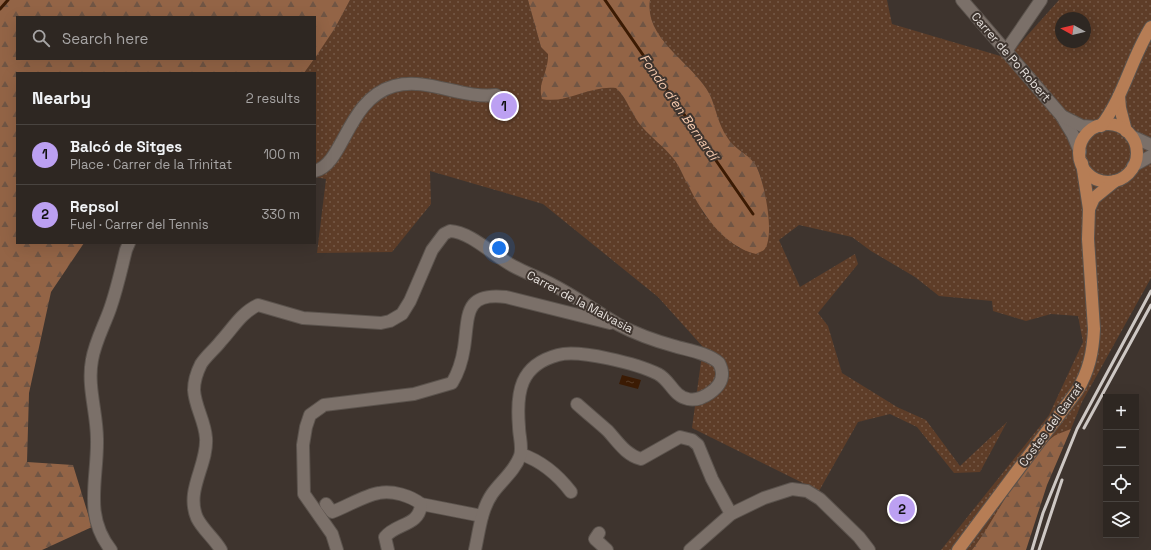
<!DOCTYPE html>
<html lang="en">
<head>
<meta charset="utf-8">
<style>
  :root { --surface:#2e2722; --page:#362f2a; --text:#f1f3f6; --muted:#a7a5a5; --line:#494440; --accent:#bca0f2 }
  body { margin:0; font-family:"Space Grotesk",sans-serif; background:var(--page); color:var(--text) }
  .controls { position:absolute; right:12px; bottom:12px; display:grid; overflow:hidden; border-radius:0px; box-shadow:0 4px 16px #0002 }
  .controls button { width:36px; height:36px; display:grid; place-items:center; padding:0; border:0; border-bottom:1px solid var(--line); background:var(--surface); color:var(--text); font:20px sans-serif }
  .compass { position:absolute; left:1055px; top:12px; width:36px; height:36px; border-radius:50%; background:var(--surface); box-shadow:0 4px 16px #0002; rotate:278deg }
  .you { position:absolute; left:499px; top:248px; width:14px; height:14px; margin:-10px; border:3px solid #fff; border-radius:50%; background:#1a73e8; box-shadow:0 0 0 6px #1a73e833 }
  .badge { display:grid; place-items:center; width:26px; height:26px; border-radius:50%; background:var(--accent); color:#111; font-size:13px; font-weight:700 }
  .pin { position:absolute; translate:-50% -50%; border:2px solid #fff; box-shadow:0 1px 4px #0006 }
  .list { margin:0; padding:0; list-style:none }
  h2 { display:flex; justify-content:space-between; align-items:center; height:52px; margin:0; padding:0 16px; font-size:17px }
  h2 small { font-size:13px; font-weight:400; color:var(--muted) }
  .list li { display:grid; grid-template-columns:26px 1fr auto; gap:12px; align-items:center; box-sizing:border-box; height:60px; padding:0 16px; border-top:1px solid var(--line) }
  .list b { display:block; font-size:15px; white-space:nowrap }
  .list p { margin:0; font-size:13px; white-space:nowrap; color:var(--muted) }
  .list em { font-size:13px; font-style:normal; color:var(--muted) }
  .icon { flex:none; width:22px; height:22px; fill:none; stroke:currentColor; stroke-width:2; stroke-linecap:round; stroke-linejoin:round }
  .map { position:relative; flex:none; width:1151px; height:550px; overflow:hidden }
  .search { position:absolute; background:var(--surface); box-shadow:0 4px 16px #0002; left:16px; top:16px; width:300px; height:44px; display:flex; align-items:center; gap:10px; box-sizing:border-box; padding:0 14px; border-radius:0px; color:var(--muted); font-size:15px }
  .panel { position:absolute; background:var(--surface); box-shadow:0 4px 16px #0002; left:16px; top:72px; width:300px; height:172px; border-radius:0px }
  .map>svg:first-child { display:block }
  .grass { fill:url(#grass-dots); fill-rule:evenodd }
  .forest { fill:url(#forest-firs) }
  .water { fill:url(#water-ripples) }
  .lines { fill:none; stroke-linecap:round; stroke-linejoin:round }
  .stream { stroke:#3b1b04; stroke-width:3 }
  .minor-casing { stroke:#5b534d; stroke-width:14 }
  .major-casing { stroke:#5b534d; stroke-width:14 }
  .minor { stroke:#7b7069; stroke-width:12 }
  .major { stroke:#b67d55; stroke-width:12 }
  .rail { stroke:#cec8c4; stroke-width:3 }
  .labels { text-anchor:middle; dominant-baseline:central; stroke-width:4; stroke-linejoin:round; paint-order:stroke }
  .street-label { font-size:12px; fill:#e5dfdb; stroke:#3e342e }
  .water-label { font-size:13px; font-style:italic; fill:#f6caae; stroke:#3e342e }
</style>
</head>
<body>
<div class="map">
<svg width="1151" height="550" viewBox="0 0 1151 550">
  <defs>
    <pattern id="grass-dots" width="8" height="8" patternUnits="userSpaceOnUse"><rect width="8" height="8" fill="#5e3d28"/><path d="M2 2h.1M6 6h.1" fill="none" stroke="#755947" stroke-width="1.8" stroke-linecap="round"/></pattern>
    <pattern id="forest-firs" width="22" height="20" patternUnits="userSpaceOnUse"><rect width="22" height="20" fill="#936446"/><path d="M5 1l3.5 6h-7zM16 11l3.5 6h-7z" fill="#705544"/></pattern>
    <pattern id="water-ripples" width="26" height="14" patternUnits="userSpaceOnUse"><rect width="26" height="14" fill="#3b1b04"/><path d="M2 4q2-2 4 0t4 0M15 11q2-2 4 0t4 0" fill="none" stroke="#573c28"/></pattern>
  </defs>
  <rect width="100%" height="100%" fill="#3e342e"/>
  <path class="grass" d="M350,0H528L541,47L548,53L549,64L542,81L579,94L597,88L616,87L627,102L642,127L674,158L704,214L724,236L739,248L768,241C770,223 765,179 755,164C747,153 733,148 726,137C718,124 716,108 710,95C694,63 644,40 650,0H887L892,24L1007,58L1059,0H1151V278L1082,402L1071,429L1055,436L1016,482L984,534L972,550H941L1049,415L1083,342L1078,316L1051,314L1026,321L993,311L992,301L939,296L915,277L871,251L852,237L799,225L779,240L800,287L855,254L858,264L818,313L828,326L842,373L897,407L926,420L960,466L1007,422L980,472L954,473L917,427L890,414L858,422L819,491L692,428L703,347L658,297L543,204L430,171L431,204L392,252L317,253L326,179L315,177V73H304L335,28ZM1061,18H1085V42H1061Z"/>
  <g class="forest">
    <polygon points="0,0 350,0 335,28 315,58 315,17 17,17 17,59 314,59 304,73 17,73 17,243 84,243 51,292 29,393 27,462 73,465 92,527 42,550 0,550"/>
    <path d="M528,0H650C644,40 694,63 710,95C716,108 718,124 727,137C734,149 747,153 755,164C764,178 776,237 764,250C762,251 758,253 756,254C723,246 702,213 688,185C683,176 679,165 673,158C664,147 652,138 643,128C631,115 628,99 616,88C590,85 567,104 542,99C537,83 549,71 548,54L541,47Z"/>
    <path d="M1071,429L1047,485L1026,550H972C999,515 1019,463 1054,436C1059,433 1066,431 1071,429Z"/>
  </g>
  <polygon class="water" points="622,375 641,380 638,389 619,384"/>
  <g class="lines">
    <g class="stream">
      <polyline points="605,0 753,214"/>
      <polyline points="0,9 8,0"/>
    </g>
    <defs>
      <g id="minor">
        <polyline points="962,0 1061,115 1073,135 1080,152"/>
        <polyline points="1006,51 1041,0"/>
        <polyline points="1062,116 1082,126 1096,127"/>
        <polyline points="1131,136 1151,145"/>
        <polyline points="1133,166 1151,156"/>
        <path d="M315,171C344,164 347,99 394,86C428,77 461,99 496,95"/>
        <path d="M577,404C587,413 598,422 608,431C618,442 626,455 641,459L680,437L692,440L698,445L712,479L731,514"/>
        <path d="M521,454C541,461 558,475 571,492"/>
        <path d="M326,504L332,512C346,507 365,495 379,493C392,490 411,496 421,504L482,516"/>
        <polyline points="599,533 595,539 607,550"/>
        <path d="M111,550C83,515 98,479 97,439C97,413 87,386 92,360C95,342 104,326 110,309C117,289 121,270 126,250L129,243"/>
        <path d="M221,550C214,538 203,530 197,518C185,490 208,465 206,438C205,421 195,407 194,390C194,382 197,372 201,364C207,355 215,349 221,341C233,328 241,313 258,305L303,318L381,323L390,321L402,314L410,301L432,250L444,234L450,231C471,232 494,256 513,266C526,273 540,278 553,285C576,297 597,312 619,325C636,334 656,341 674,346C687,350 708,353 719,363C720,365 722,370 722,373C723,388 701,402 688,399C673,396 671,381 658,374C638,364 579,349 558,355C520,365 516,392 519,427C519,436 523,447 520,456C515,471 500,482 492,494C481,510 479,532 475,550"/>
        <path d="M337,550L332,534L304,494L303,445L306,427L310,415L324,405L414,394L452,383C458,373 462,361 464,348C469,316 463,292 506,297L610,323"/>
        <path d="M388,550L385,537C396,523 420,526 421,504"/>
        <polyline points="690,550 731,514 764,498 792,489 807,491 820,499 859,537 869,550"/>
      </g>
      <g id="major">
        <polyline points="1119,96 1120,108 1126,131"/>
        <circle cx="1108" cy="153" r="29"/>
        <path d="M1101,126C1124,96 1131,59 1151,27"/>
        <polyline points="1089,209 1094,198 1115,181"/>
        <path d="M958,550L1077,391C1089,371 1093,352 1094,329L1088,239L1089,209L1082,163"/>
      </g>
    </defs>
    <use href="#minor" class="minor-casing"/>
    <use href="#major" class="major-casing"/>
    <use href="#minor" class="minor"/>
    <use href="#major" class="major"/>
    <g class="rail">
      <polyline points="1084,428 1151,305"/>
      <polyline points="1032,550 1043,513 1077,429 1151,291"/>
      <polyline points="1039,550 1062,480"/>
    </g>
  </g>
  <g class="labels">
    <g class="street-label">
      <text transform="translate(1011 57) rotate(49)">Carrer de Po Robert</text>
      <text transform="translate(580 302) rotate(28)">Carrer de la Malvasia</text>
      <text transform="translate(1051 425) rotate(-54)">Costes del Garraf</text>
    </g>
    <g class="water-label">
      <text transform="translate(679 107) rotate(55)">Fondo d'en Bernardí</text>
    </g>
  </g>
</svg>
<div class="controls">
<button>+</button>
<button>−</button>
<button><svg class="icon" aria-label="locate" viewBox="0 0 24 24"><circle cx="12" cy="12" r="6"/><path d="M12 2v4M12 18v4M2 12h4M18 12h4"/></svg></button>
<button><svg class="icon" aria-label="layers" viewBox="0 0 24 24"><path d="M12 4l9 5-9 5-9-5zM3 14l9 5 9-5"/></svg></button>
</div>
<svg class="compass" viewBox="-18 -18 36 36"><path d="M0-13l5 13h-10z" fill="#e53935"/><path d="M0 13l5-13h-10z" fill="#a7a5a5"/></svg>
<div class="you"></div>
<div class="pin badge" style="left:504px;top:106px">1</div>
<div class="pin badge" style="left:902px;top:509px">2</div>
<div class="search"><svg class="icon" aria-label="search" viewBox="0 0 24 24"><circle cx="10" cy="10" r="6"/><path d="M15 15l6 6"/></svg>Search here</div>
<section class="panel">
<h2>Nearby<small>2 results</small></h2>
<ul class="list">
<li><span class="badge">1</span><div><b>Balcó de Sitges</b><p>Place · Carrer de la Trinitat</p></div><em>100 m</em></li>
<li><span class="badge">2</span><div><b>Repsol</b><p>Fuel · Carrer del Tennis</p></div><em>330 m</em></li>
</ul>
</section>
</div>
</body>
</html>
